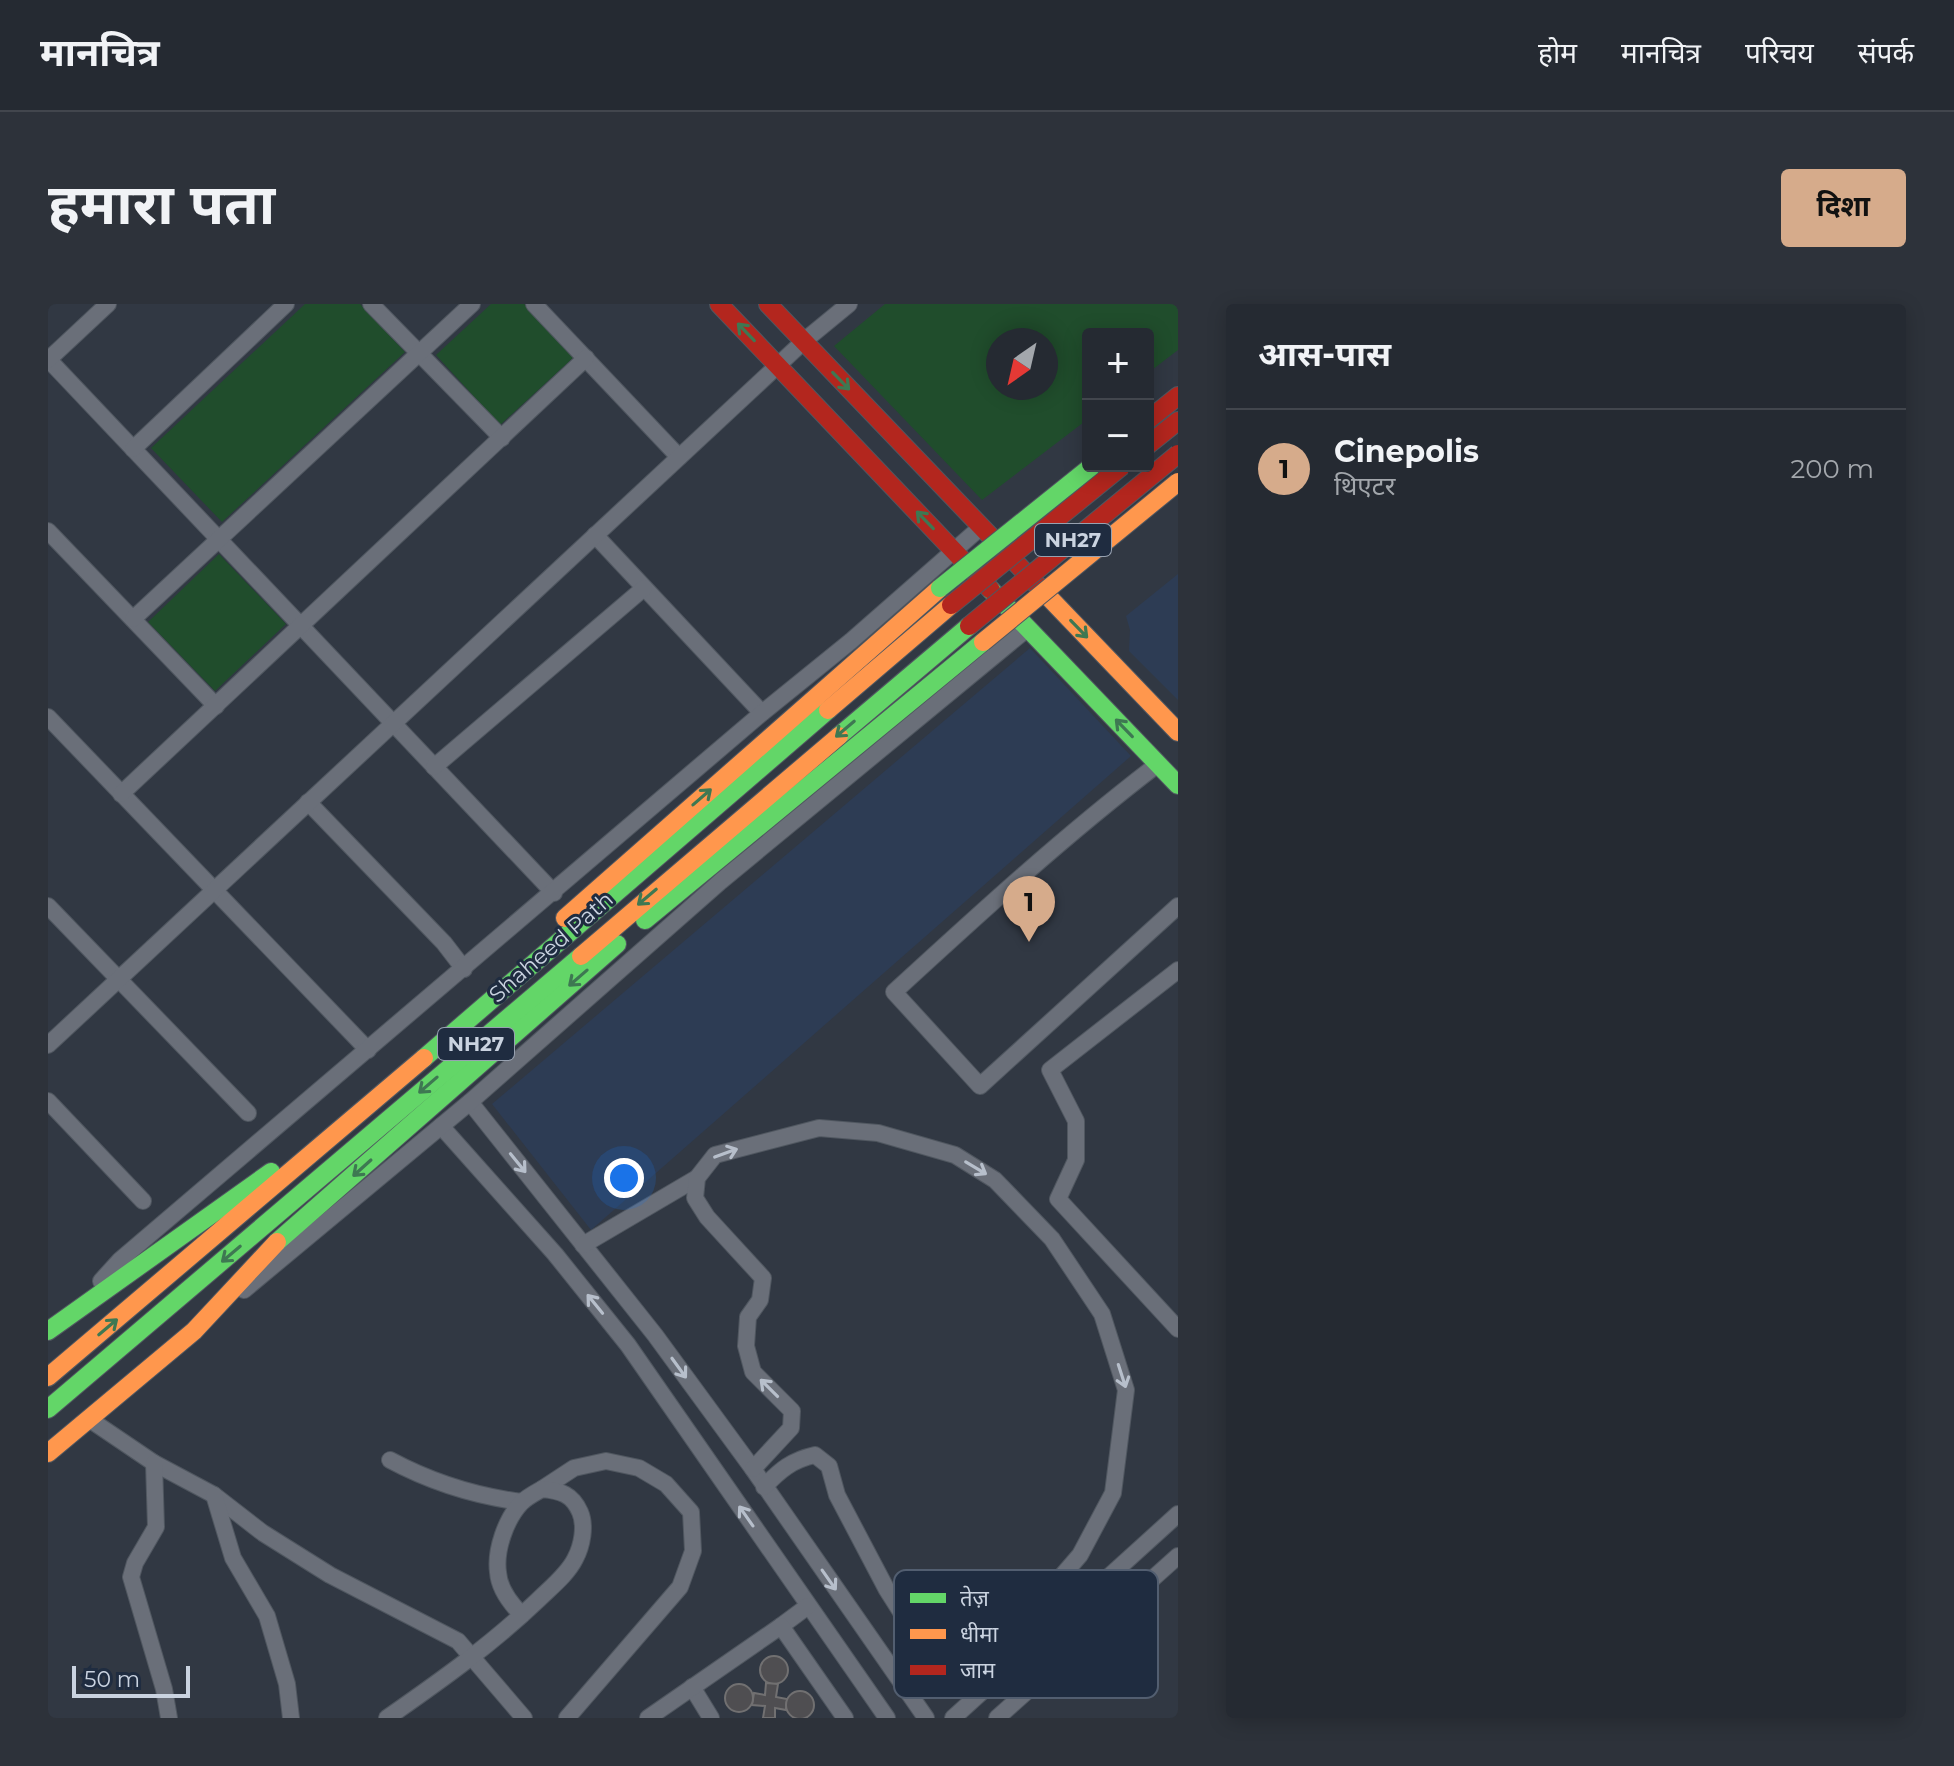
<!DOCTYPE html>
<html lang="hi">
<head>
<meta charset="utf-8">
<style>
  :root { --surface:#252a32; --page:#2d323a; --text:#f1f3f6; --muted:#a3a7ac; --line:#42464d; --accent:#d6ab8b }
  body { margin:0; font-family:Montserrat,"Noto Sans Devanagari",sans-serif; background:var(--page); color:var(--text) }
  .controls { position:absolute; right:24px; top:24px; display:grid; overflow:hidden; border-radius:8px; box-shadow:0 4px 20px #0003 }
  .controls button { width:72px; height:72px; display:grid; place-items:center; padding:0; border:0; border-bottom:2px solid var(--line); background:var(--surface); color:var(--text); font:40px sans-serif }
  .compass { position:absolute; left:938px; top:24px; width:72px; height:72px; border-radius:50%; background:var(--surface); box-shadow:0 4px 20px #0003; rotate:214deg }
  .scale { position:absolute; left:24px; bottom:20px; width:118px; box-sizing:border-box; padding-left:8px; border:4px solid #cad3e0; border-top:0; font-size:22px; line-height:28px; white-space:nowrap; color:#cad3e0; -webkit-text-stroke:6px #1f2c40; paint-order:stroke }
  .you { position:absolute; left:576px; top:874px; width:28px; height:28px; margin:-20px; border:6px solid #fff; border-radius:50%; background:#1a73e8; box-shadow:0 0 0 12px #1a73e833 }
  .badge { display:grid; place-items:center; width:52px; height:52px; border-radius:50%; background:var(--accent); color:#111; font-size:26px; font-weight:700 }
  .pin { position:absolute; translate:-50% -66px; filter:drop-shadow(0 2px 4px #0008) }
  .pin::after { content:''; position:absolute; top:42px; width:28px; height:24px; background:inherit; clip-path:polygon(0 0,100% 0,50% 100%) }
  .list { margin:0; padding:0; list-style:none }
  h2 { display:flex; justify-content:space-between; align-items:center; height:104px; margin:0; padding:0 32px; font-size:34px }
  h2 small { font-size:26px; font-weight:400; color:var(--muted) }
  .list li { display:grid; grid-template-columns:52px 1fr auto; gap:24px; align-items:center; box-sizing:border-box; height:120px; padding:0 32px; border-top:2px solid var(--line) }
  .list b { display:block; font-size:30px; white-space:nowrap }
  .list p { margin:0; font-size:26px; white-space:nowrap; color:var(--muted) }
  .list em { font-size:26px; font-style:normal; color:var(--muted) }
  .map { position:relative; flex:none; width:1130px; height:1414px; overflow:hidden; border-radius:8px }
  header { display:flex; align-items:center; gap:48px; box-sizing:border-box; height:112px; padding:0 40px; background:var(--surface); border-bottom:2px solid var(--line) }
  header strong { font-size:38px }
  nav { display:flex; gap:44px; margin-inline-start:auto; font-size:28px }
  .intro { display:flex; align-items:center; justify-content:space-between; box-sizing:border-box; height:192px; padding:0 48px }
  h1 { margin:0; font-size:56px }
  .button { padding:20px 36px; border-radius:8px; background:var(--accent); color:#111; font-size:28px; font-weight:700 }
  main { display:flex; gap:48px; padding:0 48px }
  aside { flex:1; background:var(--surface); border-radius:8px; box-shadow:0 4px 20px #0003 }
  .map>svg:first-child { display:block }
  .built { fill:#2d3c54 }
  .green { fill:#204d2c; fill-rule:evenodd }
  .building { fill:#4f4e51; stroke:#717071; stroke-width:2 }
  .lines { fill:none; stroke-linecap:round; stroke-linejoin:round }
  .street-casing { stroke:#505760; stroke-width:18 }
  .fast-casing { stroke:#505760; stroke-width:20 }
  .slow-casing { stroke:#505760; stroke-width:20 }
  .jam-casing { stroke:#505760; stroke-width:20 }
  .street { stroke:#6a6f79; stroke-width:16 }
  .fast { stroke:#63d668; stroke-width:18 }
  .slow { stroke:#ff974d; stroke-width:18 }
  .jam { stroke:#b3261e; stroke-width:18 }
  .fast-bridge-casing { stroke:#505760; stroke-width:20; stroke-linecap:butt }
  .slow-bridge-casing { stroke:#505760; stroke-width:20; stroke-linecap:butt }
  .jam-bridge-casing { stroke:#505760; stroke-width:20; stroke-linecap:butt }
  .fast-bridge { stroke:#63d668; stroke-width:18 }
  .slow-bridge { stroke:#ff974d; stroke-width:18 }
  .jam-bridge { stroke:#b3261e; stroke-width:18 }
  .oneway { stroke:#3e7852 }
  .oneway2 { stroke:#b7bfcb }
  .labels { text-anchor:middle; dominant-baseline:central; stroke-width:6; stroke-linejoin:round; paint-order:stroke }
  .shield { fill:#1f2c40; stroke:#97a1b0; stroke-width:2 }
  .shield-label { font-size:20px; font-weight:bold; fill:#cad3e0 }
  .street-label { font-size:22px; fill:#cad3e0; stroke:#1f2c40 }
  .key { fill:#1f2c40; stroke:#525e70; stroke-width:2 }
  .key-label { font-size:22px; fill:#cad3e0 }
</style>
</head>
<body>
<header>
<strong>मानचित्र</strong>
<nav><a>होम</a><a>मानचित्र</a><a>परिचय</a><a>संपर्क</a></nav>
</header>
<div class="intro"><h1>हमारा पता</h1><a class="button">दिशा</a></div>
<main>
<div class="map">
<svg width="1130" height="1414" viewBox="0 0 1130 1414">
  <rect width="100%" height="100%" fill="#313843"/>
  <g class="built">
    <polygon points="1130,270 1130,396 1081,347 1082,326 1078,312"/>
    <polygon points="982,344 1083,452 543,926 444,800"/>
  </g>
  <g class="green">
    <polygon points="257,0 312,0 357,48 174,218 103,144"/>
    <polygon points="443,0 476,0 526,53 452,121 388,51"/>
    <path d="M837,0H1130V46L1100,69V30H1040V115L934,196L786,42ZM998,36V84H950V36Z"/>
    <polygon points="171,250 238,320 167,387 100,318"/>
  </g>
  <g class="building">
    <circle cx="726" cy="1366" r="14"/>
    <polygon points="718,1379 730,1380 728,1393 739,1395 738,1406 727,1404 727,1414 715,1414 717,1402 704,1401 706,1389 717,1391"/>
    <circle cx="691" cy="1394" r="14"/>
    <circle cx="752" cy="1401" r="14"/>
  </g>
  <g class="lines">
    <defs>
      <g id="street">
        <polyline points="323,0 454,134"/>
        <polyline points="486,0 631,153"/>
        <polyline points="0,55 506,589"/>
        <polyline points="0,56 60,0"/>
        <polyline points="85,145 238,0"/>
        <polyline points="0,227 168,402"/>
        <polyline points="547,231 714,409"/>
        <polyline points="85,315 424,0"/>
        <polyline points="0,413 320,746"/>
        <path d="M1110,460C1017,531 932,609 846,688L932,782L1130,602"/>
        <polyline points="386,463 596,284"/>
        <polyline points="73,490 538,54"/>
        <polyline points="260,498 396,639 416,665"/>
        <polyline points="0,602 200,809"/>
        <polyline points="1130,666 1002,766 1028,817 1028,856 1010,895 1130,1025"/>
        <polyline points="0,741 756,37 801,0"/>
        <polyline points="0,797 95,897"/>
        <polyline points="422,798 607,1031 705,1165 878,1414"/>
        <polyline points="393,822 507,950 580,1041 839,1414"/>
        <polyline points="535,941 649,874"/>
        <polyline points="53,977 72,956 714,409 803,337 933,223"/>
        <polyline points="196,986 422,798 673,577 980,324"/>
        <polyline points="41,1115 106,1159 166,1191 215,1229 282,1271 410,1337 476,1414"/>
        <path d="M342,1156C383,1178 427,1192 474,1198"/>
        <polyline points="106,1159 108,1223 87,1259 83,1273 116,1385 121,1414"/>
        <path d="M705,1165L743,1124L744,1107L705,1068L698,1042L700,1013L712,996L715,974L659,913L647,894L649,874L667,851L771,824L830,829L907,851L947,876L1004,935L1054,1010L1078,1086L1065,1189L1032,1251L1000,1288L912,1362H895L865,1327L839,1286L789,1191L781,1162L767,1151C744,1156 732,1166 716,1183"/>
        <polyline points="494,1185 526,1164 558,1157 591,1164 618,1180 643,1208 645,1247 632,1283 519,1414"/>
        <polyline points="166,1191 185,1254 219,1312 239,1380 243,1414"/>
        <polyline points="733,1322 760,1302"/>
        <polyline points="644,1383 663,1414"/>
        <path d="M339,1414C392,1377 443,1341 490,1296C502,1284 519,1271 527,1255C534,1242 538,1222 532,1208C524,1190 513,1187 494,1185C487,1189 479,1193 473,1199C458,1215 447,1246 450,1268C451,1285 463,1300 474,1311"/>
        <polyline points="600,1414 733,1322 797,1414"/>
        <polyline points="905,1414 1130,1210"/>
        <polyline points="949,1414 1130,1252"/>
      </g>
      <g id="fast">
        <polyline points="943,286 1130,481"/>
        <polyline points="791,432 921,322"/>
        <polyline points="597,616 935,338"/>
        <polyline points="376,754 780,406"/>
        <polyline points="229,938 569,640"/>
        <polyline points="0,1027 223,868"/>
        <polyline points="0,1105 533,652"/>
      </g>
      <g id="slow">
        <polyline points="991,283 1130,428"/>
        <polyline points="780,406 903,301"/>
        <polyline points="517,614 892,284"/>
        <polyline points="533,652 791,432"/>
        <polyline points="0,1073 376,754"/>
        <polyline points="0,1149 146,1027 229,938"/>
      </g>
      <g id="jam">
        <polyline points="671,0 943,286"/>
        <polyline points="720,0 991,283"/>
        <polyline points="1100,116 1130,92"/>
        <polyline points="1100,141 1130,117"/>
      </g>
    </defs>
    <use href="#street" class="street-casing"/>
    <use href="#fast" class="fast-casing"/>
    <use href="#slow" class="slow-casing"/>
    <use href="#jam" class="jam-casing"/>
    <use href="#street" class="street"/>
    <use href="#fast" class="fast"/>
    <use href="#slow" class="slow"/>
    <use href="#jam" class="jam"/>
    <defs>
      <polyline id="fast-bridge" points="892,284 1044,162"/>
      <polyline id="slow-bridge" points="935,338 1130,178"/>
      <g id="jam-bridge">
        <polyline points="903,301 1074,162"/>
        <polyline points="921,322 1130,150"/>
      </g>
    </defs>
    <use href="#fast-bridge" class="fast-bridge-casing"/>
    <use href="#slow-bridge" class="slow-bridge-casing"/>
    <use href="#jam-bridge" class="jam-bridge-casing"/>
    <use href="#fast-bridge" class="fast-bridge"/>
    <use href="#slow-bridge" class="slow-bridge"/>
    <use href="#jam-bridge" class="jam-bridge"/>
  </g>
  <defs><path id="oneway-shaft" d="M-6 0H5M1.5-3L5.5 0L1.5 3" fill="none" stroke-width="1.6" stroke-linecap="round" stroke-linejoin="round" transform="scale(2)"/></defs>
  <g class="oneway">
    <use href="#oneway-shaft" transform="translate(698 28) rotate(-134)"/>
    <use href="#oneway-shaft" transform="translate(793 77) rotate(46)"/>
    <use href="#oneway-shaft" transform="translate(877 216) rotate(-134)"/>
    <use href="#oneway-shaft" transform="translate(1031 325) rotate(46)"/>
    <use href="#oneway-shaft" transform="translate(1076 424) rotate(-134)"/>
    <use href="#oneway-shaft" transform="translate(797 425) rotate(140)"/>
    <use href="#oneway-shaft" transform="translate(654 493) rotate(-41)"/>
    <use href="#oneway-shaft" transform="translate(599 593) rotate(140)"/>
    <use href="#oneway-shaft" transform="translate(530 674) rotate(139)"/>
    <use href="#oneway-shaft" transform="translate(380 781) rotate(139)"/>
    <use href="#oneway-shaft" transform="translate(314 864) rotate(138)"/>
    <use href="#oneway-shaft" transform="translate(183 950) rotate(140)"/>
    <use href="#oneway-shaft" transform="translate(60 1023) rotate(-40)"/>
  </g>
  <g class="oneway2">
    <use href="#oneway-shaft" transform="translate(678 849) rotate(-20)"/>
    <use href="#oneway-shaft" transform="translate(470 859) rotate(51)"/>
    <use href="#oneway-shaft" transform="translate(928 864) rotate(31)"/>
    <use href="#oneway-shaft" transform="translate(547 1000) rotate(-129)"/>
    <use href="#oneway-shaft" transform="translate(631 1064) rotate(54)"/>
    <use href="#oneway-shaft" transform="translate(1074 1072) rotate(72)"/>
    <use href="#oneway-shaft" transform="translate(721 1084) rotate(-135)"/>
    <use href="#oneway-shaft" transform="translate(698 1212) rotate(-125)"/>
    <use href="#oneway-shaft" transform="translate(781 1276) rotate(55)"/>
  </g>
  <g class="labels">
    <g class="shield">
      <rect x="987" y="220" width="76" height="32" rx="6"/>
      <rect x="390" y="724" width="76" height="32" rx="6"/>
    </g>
    <g class="shield-label">
      <text x="1025" y="236">NH27</text>
      <text x="428" y="740">NH27</text>
    </g>
    <g class="street-label">
      <text transform="translate(503 643) rotate(-41)">Shaheed Path</text>
    </g>
  </g>
  <rect x="846" y="1266" width="264" height="128" rx="12" class="key"/>
  <rect x="862" y="1289" width="36" height="10" fill="#63d668"/>
  <rect x="862" y="1325" width="36" height="10" fill="#ff974d"/>
  <rect x="862" y="1361" width="36" height="10" fill="#b3261e"/>
  <g class="key-label">
    <text x="912" y="1302">तेज़</text>
    <text x="912" y="1338">धीमा</text>
    <text x="912" y="1374">जाम</text>
  </g>
</svg>
<div class="controls">
<button>+</button>
<button>−</button>
</div>
<svg class="compass" viewBox="-18 -18 36 36"><path d="M0-13l5 13h-10z" fill="#e53935"/><path d="M0 13l5-13h-10z" fill="#a3a7ac"/></svg>
<div class="scale">50 m</div>
<div class="you"></div>
<div class="pin badge" style="left:981px;top:638px">1</div>
</div>
<aside>
<h2>आस-पास<small></small></h2>
<ul class="list">
<li><span class="badge">1</span><div><b>Cinepolis</b><p>थिएटर</p></div><em>200 m</em></li>
</ul>
</aside>
</main>
</body>
</html>
